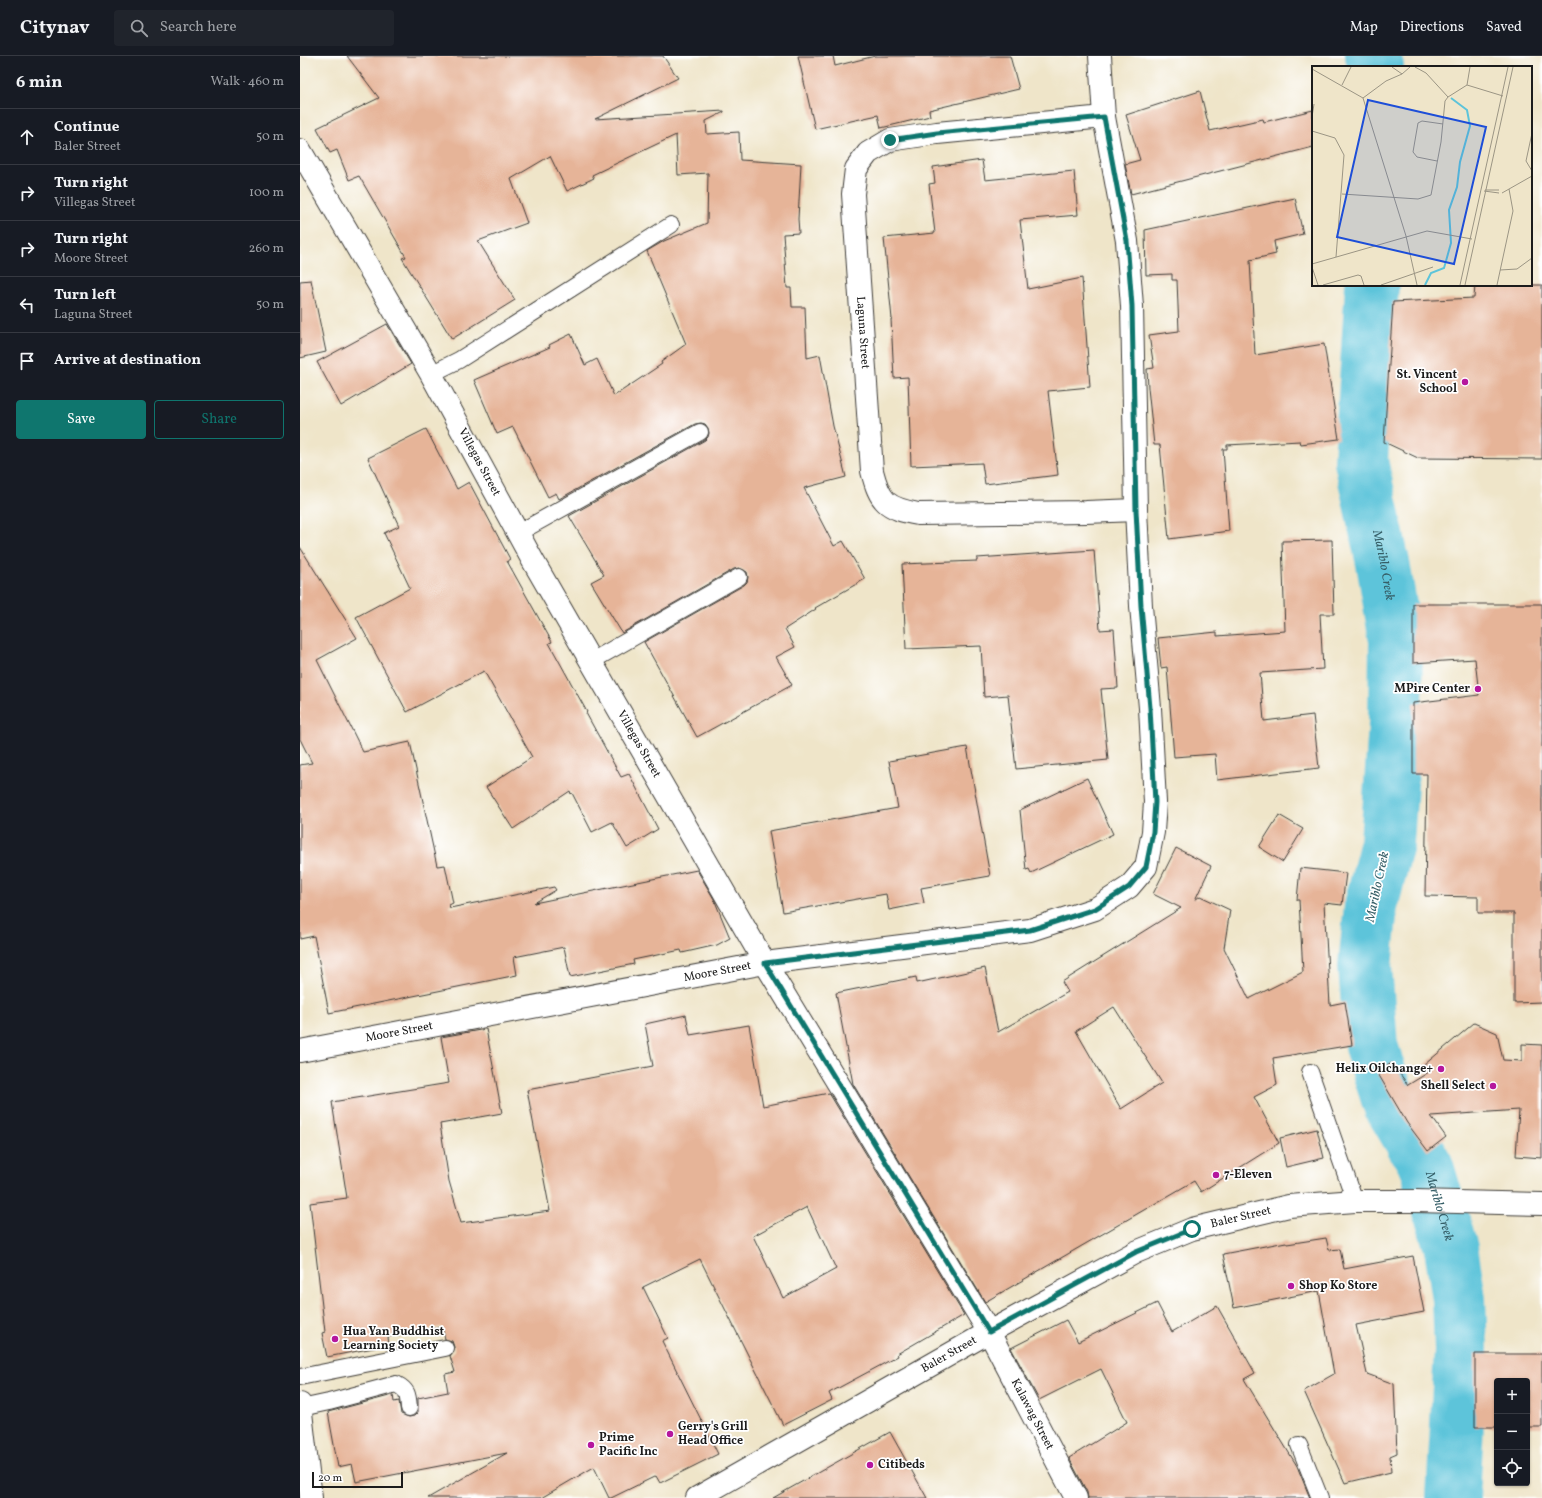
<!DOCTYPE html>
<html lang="en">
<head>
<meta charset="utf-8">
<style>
  :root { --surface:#171b24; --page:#20242c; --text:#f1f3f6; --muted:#9ea1a6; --line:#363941; --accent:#0f766e }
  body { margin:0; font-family:Vollkorn,serif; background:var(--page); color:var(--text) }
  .controls { position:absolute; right:12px; bottom:12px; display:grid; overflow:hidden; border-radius:4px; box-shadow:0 1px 3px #0004 }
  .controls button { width:36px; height:36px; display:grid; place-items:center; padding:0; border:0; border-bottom:1px solid var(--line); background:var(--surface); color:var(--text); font:20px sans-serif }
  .scale { position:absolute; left:12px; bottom:10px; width:91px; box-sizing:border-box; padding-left:4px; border:2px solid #1c1c1c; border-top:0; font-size:11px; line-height:14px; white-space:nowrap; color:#1c1c1c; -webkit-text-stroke:3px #fff; paint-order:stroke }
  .stop { position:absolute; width:12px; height:12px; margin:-9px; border:3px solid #0f766e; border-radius:50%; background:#fff }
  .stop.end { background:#0f766e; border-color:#fff; box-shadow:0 1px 4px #0008 }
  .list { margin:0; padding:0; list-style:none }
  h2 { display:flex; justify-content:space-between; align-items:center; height:52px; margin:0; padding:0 16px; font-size:17px }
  h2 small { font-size:13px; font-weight:400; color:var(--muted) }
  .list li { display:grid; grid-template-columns:26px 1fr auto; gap:12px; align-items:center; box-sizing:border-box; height:56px; padding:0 16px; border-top:1px solid var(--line) }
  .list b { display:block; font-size:15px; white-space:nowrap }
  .list p { margin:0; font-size:13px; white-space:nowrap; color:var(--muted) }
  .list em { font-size:13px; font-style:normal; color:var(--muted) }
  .actions { display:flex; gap:8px; padding:12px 16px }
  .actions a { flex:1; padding:9px 0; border:1px solid var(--accent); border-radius:4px; text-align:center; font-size:14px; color:var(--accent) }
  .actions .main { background:var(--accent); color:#fff }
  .icon { flex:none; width:22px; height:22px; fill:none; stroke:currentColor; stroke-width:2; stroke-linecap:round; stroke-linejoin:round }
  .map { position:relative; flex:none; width:1242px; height:1442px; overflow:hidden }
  header { display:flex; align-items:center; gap:24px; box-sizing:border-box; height:56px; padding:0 20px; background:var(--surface); border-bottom:1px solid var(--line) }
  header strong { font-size:19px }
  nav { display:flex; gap:22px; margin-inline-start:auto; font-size:14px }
  .search { width:280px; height:36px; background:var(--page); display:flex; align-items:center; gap:10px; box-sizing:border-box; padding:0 14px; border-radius:4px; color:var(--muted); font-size:15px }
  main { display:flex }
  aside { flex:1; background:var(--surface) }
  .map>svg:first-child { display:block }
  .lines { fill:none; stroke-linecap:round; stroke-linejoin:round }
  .river { stroke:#5dc4da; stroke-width:54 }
  .building { fill:#e6b498; fill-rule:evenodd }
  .lane-casing { stroke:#3c3a36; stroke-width:18 }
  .street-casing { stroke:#3c3a36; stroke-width:24 }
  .secondary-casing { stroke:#3c3a36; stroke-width:24 }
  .lane { stroke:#fff; stroke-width:16 }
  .street { stroke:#fff; stroke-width:22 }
  .secondary { stroke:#fff; stroke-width:22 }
  .route { stroke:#0f766e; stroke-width:5 }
  .poi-dot { fill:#b5179e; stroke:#fff; stroke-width:1.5 }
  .labels { text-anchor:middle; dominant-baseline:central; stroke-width:3.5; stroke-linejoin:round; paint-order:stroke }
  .street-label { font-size:12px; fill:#1c1c1c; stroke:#fff }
  .poi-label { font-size:12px; font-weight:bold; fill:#1c1c1c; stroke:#fff; text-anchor:start }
  .water-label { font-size:13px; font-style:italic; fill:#365f68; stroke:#fff }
  .inset-river { fill:none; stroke:#5dc4da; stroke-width:2 }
  .inset-road { fill:none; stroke:#9b9584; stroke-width:1 }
  .view { fill:#1d4ed8; fill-opacity:0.15; stroke:#1d4ed8; stroke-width:2 }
  .inset-edge { fill:none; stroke:#1c1c1c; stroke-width:2 }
</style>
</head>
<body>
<header>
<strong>Citynav</strong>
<div class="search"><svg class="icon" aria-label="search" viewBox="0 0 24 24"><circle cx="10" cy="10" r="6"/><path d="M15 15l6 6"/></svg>Search here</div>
<nav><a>Map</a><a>Directions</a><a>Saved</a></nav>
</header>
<main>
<aside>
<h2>6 min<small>Walk · 460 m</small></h2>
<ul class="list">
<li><svg class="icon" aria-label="ahead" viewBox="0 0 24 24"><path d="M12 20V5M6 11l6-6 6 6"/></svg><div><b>Continue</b><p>Baler Street</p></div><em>50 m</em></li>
<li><svg class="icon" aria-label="right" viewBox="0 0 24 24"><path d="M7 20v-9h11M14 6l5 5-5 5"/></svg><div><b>Turn right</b><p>Villegas Street</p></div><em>100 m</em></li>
<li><svg class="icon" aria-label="right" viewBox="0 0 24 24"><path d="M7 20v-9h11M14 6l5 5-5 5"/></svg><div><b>Turn right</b><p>Moore Street</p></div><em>260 m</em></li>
<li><svg class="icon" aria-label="left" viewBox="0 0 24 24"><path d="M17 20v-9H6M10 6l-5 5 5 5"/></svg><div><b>Turn left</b><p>Laguna Street</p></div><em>50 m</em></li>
<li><svg class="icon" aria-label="arrive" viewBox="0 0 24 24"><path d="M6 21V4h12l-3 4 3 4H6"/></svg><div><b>Arrive at destination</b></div></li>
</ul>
<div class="actions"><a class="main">Save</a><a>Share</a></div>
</aside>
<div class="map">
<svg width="1242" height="1442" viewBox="0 0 1242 1442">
  <rect width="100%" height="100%" fill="#fff"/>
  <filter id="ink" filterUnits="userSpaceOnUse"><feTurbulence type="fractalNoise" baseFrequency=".025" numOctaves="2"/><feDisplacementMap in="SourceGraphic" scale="8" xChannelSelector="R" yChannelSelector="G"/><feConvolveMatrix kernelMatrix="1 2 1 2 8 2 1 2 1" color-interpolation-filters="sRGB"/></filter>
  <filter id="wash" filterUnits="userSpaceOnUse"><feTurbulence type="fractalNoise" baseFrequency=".012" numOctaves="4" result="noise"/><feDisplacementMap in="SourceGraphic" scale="16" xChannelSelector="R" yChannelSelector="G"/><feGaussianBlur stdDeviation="0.9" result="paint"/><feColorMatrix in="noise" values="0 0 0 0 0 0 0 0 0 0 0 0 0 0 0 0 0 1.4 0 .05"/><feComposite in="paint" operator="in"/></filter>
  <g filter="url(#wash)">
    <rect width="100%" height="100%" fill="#efe5c9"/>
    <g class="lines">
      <g class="river">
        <polyline points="1072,0 1077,11"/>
        <path id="s1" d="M1072,229L1061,405L1083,507L1096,584L1095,668L1087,787L1071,850L1065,910L1071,990L1090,1049L1127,1111L1151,1192L1159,1243L1161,1294L1153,1442"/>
      </g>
    </g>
    <g id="blocks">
      <g class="building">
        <polygon points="47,0 363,0 378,22 295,63 424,55 424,56 406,65 407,78 439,76 440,104 501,108 498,163 499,177 483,178 487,232 491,232 492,251 505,251 507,302 520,299 533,370 546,421 504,432 534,490 543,485 565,523 515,552 516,553 485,573 495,591 476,601 492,629 397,681 344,586 444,529 447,526 448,521 447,516 439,512 434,513 322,577 291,526 304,519 269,460 405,384 408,381 409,377 408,372 405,368 401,367 395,368 259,443 256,437 248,441 213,371 197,378 174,324 250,291 249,289 271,278 285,309 297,303 314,340 362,308 361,306 386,288 347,195 364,185 407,167 408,117 378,119 376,79 292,119 294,122 267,135 250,100 211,123 227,167 178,185 215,244 152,283 102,202 106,201 59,120 49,124 37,94 30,97 17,72 79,42"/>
        <polygon points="498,0 533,0 535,10 575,0 710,0 719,33 629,54 630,60 581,72 578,59 515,73"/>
        <polygon points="900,35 910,75 963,63 964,66 1013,54 1013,91 831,138 825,108 840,104 826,59"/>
        <polygon points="682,104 685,124 774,115 778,159 720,164 728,233 782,222 790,331 748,335 758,419 685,428 682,407 611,410 608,321 594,322 591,263 592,263 584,182 635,177 629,128 635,127 633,111"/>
        <polygon points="995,142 1003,178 974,185 976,198 950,204 955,299 1024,288 1039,383 1001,388 1000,385 927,389 927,393 923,393 929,475 869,483 860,389 854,389 848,332 847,313 854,312 849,279 879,275 877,224 872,224 872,218 846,219 845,174"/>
        <polygon points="11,224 26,296 0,302 0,225"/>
        <polygon points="1175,229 1242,229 1242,403 1118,402 1084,386 1093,246 1174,242"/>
        <polygon points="87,268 111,308 41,350 17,306"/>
        <polygon points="126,373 157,433 169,426 210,503 207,505 252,586 249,587 287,656 286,657 321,721 329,718 358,773 327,792 312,766 292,776 272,737 271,738 270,735 213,773 186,731 232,701 184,615 107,656 56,561 110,532 84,477 99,470 68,402"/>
        <polygon points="1032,484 1034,558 1020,558 1023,613 960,617 964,665 1013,659 1019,712 917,724 915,698 874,701 867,611 861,612 858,582 917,576 917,580 985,575 982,485"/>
        <polygon points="0,491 57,582 17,604 63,696 110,686 137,810 145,809 153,847 149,849 150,852 254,831 256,834 234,847 397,814 414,843 430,882 417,889 382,897 381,894 333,904 334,908 270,921 264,891 214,901 217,919 29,957 14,880 0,883 0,709 12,707 0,683"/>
        <polygon points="794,494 800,574 814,573 818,632 801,633 808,704 716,713 708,639 684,641 681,590 606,593 602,508 677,505 677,502"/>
        <polygon points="1113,548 1242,548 1242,946 1214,947 1214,857 1178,857 1178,841 1125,840 1127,718 1113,718 1113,647 1179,639 1175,603 1113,607"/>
        <polygon points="667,691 690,820 621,832 624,847 589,854 586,838 483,856 469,775 598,752 589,705"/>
        <polygon points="787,722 813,778 731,817 729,813 726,814 720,754"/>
        <polygon points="979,759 1003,773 983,806 959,791"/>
        <path d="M876,792L911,810L895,844L900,840L930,854L924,892L949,943L1003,916L999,844H997L1000,812L1046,817L1042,849L1024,847L1030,949L1045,946L1052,989L973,1002L977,1029L954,1041L979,1087L901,1136L894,1125L685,1246L553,1028L536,937L616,921L617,927L685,912L698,976L768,936L762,926L881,852L853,838ZM814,951L862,1027L821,1053L776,975Z"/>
        <path d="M386,959L390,979L449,969L463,1050L529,1037L664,1259L597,1298L598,1300L529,1337L532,1344L483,1369L400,1203L343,1231L368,1282L362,1285L418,1398L360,1427L356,1420L311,1442H309L294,1411L241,1442H128L207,1397L56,1426L52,1408L38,1411L28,1356L93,1339L94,1346L99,1345L101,1358L109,1361L114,1360L118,1356V1342L148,1336L145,1318L155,1316L150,1300L154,1295V1291L152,1285L145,1283L142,1271L88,1281L89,1289L27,1301L22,1277L25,1276L10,1147L47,1142L32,1046L149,1027L141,981L186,973L202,1057L140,1068L149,1125L161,1167L250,1155L227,1034L353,1010L345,968ZM507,1151L536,1213L483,1242L453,1180Z"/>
        <polygon points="1174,967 1197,977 1203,1004 1222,1005 1222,988 1242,989 1242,1102 1216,1100 1219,1054 1131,1060 1146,1081 1128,1095 1107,1067 1077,1016 1092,1007 1108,1029 1129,1016 1124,1009"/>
        <polygon points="1017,1073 1024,1102 986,1111 980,1082"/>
        <polygon points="1026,1182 1029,1194 1040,1193 1044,1213 1113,1200 1124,1256 1056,1269 1067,1318 1094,1328 1097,1397 1090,1400 1091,1416 1045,1427 1004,1335 1034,1318 1019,1235 934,1252 923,1198 986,1186 987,1188"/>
        <polygon points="857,1247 872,1276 917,1250 955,1317 944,1323 997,1410 1010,1442 788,1442 787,1436 769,1402 827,1366 801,1313 739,1344 711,1292 766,1264 778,1286"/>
        <polygon points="1175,1298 1242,1298 1242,1371 1227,1371 1227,1325 1197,1325 1197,1371 1175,1371"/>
        <polygon points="590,1376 627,1442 473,1442"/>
      </g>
    </g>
  </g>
  <g filter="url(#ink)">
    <use href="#blocks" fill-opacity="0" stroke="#3c3a36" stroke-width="1"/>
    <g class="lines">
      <defs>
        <g id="lane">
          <polyline points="131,318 159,304 371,169"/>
          <polyline points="218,477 400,376"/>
          <polyline points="290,606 439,521"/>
          <polyline points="1010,1016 1055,1145"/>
          <polyline points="0,1321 145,1292"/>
          <path d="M1,1352L29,1346L96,1328C108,1334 108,1339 109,1352"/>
          <polyline points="999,1389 1020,1442"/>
        </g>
        <g id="street">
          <path id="s2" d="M804,61L637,77L590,84L568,97L556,113L553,138L572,415C580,446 586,452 618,458L786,456L836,454"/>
          <path id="s3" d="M0,995L465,907L730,874L795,853L829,831L846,811L853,776L855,746L850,652L841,550L836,454L832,250L827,185L804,61L800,0"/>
          <path id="s4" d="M689,1276L776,1442"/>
          <polyline points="0,1348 11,1442"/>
        </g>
        <g id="secondary">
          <path id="s5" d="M0,94L131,318L233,505L465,907L689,1276"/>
          <path id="s6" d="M397,1442L689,1276L836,1196L892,1173L989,1150L1055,1145H1115L1242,1148"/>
        </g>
      </defs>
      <use href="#lane" class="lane-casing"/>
      <use href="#street" class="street-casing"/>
      <use href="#secondary" class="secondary-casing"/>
      <use href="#lane" class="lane"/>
      <use href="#street" class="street"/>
      <use href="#secondary" class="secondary"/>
    </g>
  </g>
  <g class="lines" filter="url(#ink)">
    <polyline class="route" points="590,84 637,77 804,61 827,185 832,250 836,454 841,550 850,652 855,746 853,776 846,811 829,831 795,853 730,874 465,907 689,1276 836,1196 892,1173"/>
  </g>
  <g class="poi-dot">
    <circle cx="1165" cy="326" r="4"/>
    <circle cx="1178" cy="633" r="4"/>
    <circle cx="1141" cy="1013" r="4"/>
    <circle cx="1193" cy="1030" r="4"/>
    <circle cx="916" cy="1119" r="4"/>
    <circle cx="991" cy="1230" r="4"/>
    <circle cx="35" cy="1283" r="4"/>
    <circle cx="370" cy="1378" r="4"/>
    <circle cx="291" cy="1389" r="4"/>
    <circle cx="570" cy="1409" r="4"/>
  </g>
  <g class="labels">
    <g class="street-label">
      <text stroke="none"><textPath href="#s2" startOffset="425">Laguna Street</textPath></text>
      <text stroke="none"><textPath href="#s5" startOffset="360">Villegas Street</textPath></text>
      <text stroke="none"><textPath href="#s5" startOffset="684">Villegas Street</textPath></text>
      <text stroke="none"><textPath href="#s3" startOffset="425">Moore Street</textPath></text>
      <text stroke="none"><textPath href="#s3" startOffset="101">Moore Street</textPath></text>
      <text stroke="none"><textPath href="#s6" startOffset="614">Baler Street</textPath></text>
      <text stroke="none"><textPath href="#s6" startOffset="290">Baler Street</textPath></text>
      <text stroke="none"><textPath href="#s4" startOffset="93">Kalawag Street</textPath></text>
    </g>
    <g class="poi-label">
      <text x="1157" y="319" text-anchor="end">St. Vincent<tspan x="1157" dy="14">School</tspan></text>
      <text x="1170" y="633" text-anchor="end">MPire Center</text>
      <text x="1133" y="1013" text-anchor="end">Helix Oilchange+</text>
      <text x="1185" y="1030" text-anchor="end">Shell Select</text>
      <text x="924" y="1119">7-Eleven</text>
      <text x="999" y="1230">Shop Ko Store</text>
      <text x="43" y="1276">Hua Yan Buddhist<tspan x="43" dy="14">Learning Society</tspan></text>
      <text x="378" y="1371">Gerry's Grill<tspan x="378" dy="14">Head Office</tspan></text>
      <text x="299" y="1382">Prime<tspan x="299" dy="14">Pacific Inc</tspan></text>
      <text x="578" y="1409">Citibeds</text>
    </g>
    <g class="water-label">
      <text stroke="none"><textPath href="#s1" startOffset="283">Mariblo Creek</textPath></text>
      <text transform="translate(1078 831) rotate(-78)">Mariblo Creek</text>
      <text stroke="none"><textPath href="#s1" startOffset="943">Mariblo Creek</textPath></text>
    </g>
  </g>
  <g transform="translate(1012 10)">
    <rect width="220" height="220" fill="#efe5c9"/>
    <path class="inset-river" d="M113,219L119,207L132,202L134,195L139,177L137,144L145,121L148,96L158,60L155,44L139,32"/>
    <path class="inset-road" d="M80,1L90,8M103,1L114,7L136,31M0,3L51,32M30,19L39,1M155,19L191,30M155,19L158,1M51,32L94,170L105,219M51,32L74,15L90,8L98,1M0,51L2,38M0,65L23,72L32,89L24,191M220,67L214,95L220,105M125,95L105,91L101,86L106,57L110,55L131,58M173,124H187M172,125L187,127M190,127L220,110M30,128L106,133L119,129L129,76L133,35L136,31L155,19M0,198L115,165L160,173M0,201L6,219M188,204L205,203L220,192M11,219L46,209L49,210L52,219M69,219L121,201M148,219L196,1M153,219L201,1M185,219L201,145L197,123"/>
    <path class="view" d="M56,34L174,61L142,198L25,171Z"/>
    <rect width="220" height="220" class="inset-edge"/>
  </g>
</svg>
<div class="controls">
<button>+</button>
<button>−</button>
<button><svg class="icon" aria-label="locate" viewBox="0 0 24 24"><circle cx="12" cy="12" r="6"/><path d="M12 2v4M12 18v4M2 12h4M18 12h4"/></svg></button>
</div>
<div class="scale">20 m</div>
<div class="stop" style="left:892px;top:1173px"></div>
<div class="stop end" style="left:590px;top:84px"></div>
</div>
</main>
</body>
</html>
